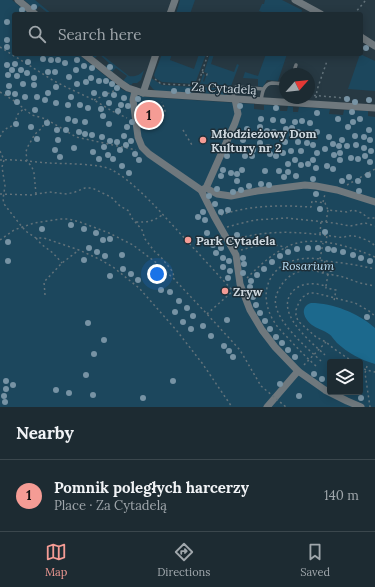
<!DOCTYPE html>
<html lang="en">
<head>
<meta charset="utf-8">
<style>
  :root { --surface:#1d2b32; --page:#2a373e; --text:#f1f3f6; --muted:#a0a7ac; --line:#3b474d; --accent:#f59c95 }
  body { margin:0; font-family:Lora,serif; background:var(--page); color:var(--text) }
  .controls { position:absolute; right:12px; bottom:12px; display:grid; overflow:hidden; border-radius:4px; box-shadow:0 2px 10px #0003 }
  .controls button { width:36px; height:36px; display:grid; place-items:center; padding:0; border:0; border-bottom:1px solid var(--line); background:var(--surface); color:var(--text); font:20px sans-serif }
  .compass { position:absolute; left:279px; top:68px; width:36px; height:36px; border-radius:50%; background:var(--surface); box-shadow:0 2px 10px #0003; rotate:63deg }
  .you { position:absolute; left:157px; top:274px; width:14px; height:14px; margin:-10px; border:3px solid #fff; border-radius:50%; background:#1a73e8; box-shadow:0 0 0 6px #1a73e833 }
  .badge { display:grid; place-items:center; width:26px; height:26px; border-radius:50%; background:var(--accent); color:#111; font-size:13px; font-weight:700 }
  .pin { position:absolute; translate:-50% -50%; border:2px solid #fff; box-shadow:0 1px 4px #0006 }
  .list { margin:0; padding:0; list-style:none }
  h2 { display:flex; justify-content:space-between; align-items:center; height:52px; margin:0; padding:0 16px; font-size:17px }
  h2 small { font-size:13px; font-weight:400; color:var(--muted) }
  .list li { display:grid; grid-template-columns:26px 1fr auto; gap:12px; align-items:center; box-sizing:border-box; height:72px; padding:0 16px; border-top:1px solid var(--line) }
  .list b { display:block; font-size:15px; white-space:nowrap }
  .list p { margin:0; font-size:13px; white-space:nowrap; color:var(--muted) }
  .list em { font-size:13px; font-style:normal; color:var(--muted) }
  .icon { flex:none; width:22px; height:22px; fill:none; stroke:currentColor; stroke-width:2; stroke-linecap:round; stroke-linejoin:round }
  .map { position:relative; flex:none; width:375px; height:407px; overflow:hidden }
  .search { position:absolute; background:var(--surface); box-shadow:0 2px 10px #0003; left:12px; right:12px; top:12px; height:44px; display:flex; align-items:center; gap:10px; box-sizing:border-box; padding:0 14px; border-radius:4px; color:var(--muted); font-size:15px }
  .sheet { height:124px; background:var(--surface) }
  nav { display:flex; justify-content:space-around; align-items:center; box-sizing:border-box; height:56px; border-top:1px solid var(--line); background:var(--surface); font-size:11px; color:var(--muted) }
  nav a { display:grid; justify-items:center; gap:2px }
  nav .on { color:var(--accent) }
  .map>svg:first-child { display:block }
  .green { fill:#1c475d; fill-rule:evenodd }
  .water { fill:#1c698d }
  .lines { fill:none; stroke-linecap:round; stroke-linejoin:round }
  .path { stroke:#62727a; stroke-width:1.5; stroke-dasharray:2 3; stroke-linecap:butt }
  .lane { stroke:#6f787d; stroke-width:3.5 }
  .street { stroke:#6f787d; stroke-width:7 }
  .path-bridge { stroke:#62727a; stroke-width:1.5; stroke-dasharray:2 3; stroke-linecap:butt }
  .tree { fill:#7793a4 }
  .poi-dot { fill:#f59c95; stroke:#1d2e38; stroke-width:1.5 }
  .labels { text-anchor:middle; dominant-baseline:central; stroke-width:3; stroke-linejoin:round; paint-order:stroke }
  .street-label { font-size:12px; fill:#ced8df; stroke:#1d2e38 }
  .poi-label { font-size:12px; font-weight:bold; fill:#ced8df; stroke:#1d2e38; text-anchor:start }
  .park-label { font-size:12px; font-style:italic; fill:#b8ddf3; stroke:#1d2e38 }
</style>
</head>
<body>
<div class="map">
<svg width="375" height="407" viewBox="0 0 375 407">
  <rect width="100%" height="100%" fill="#273943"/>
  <g class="green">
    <path d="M0,0H12L29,14H14V54H78L123,90L136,95L146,97L254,104V109L264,110V105L280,106V111H287L288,106L293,107V112H298L299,107L330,109L329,114L343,115L344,110L368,111V116L375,117V407H0ZM330,362H360V392H330Z"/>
    <polygon points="24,0 35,0 52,14 49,14 39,6 36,10"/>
    <polygon points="180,0 195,0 190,14 176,14"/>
    <polygon points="265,0 282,0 302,10 301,14 261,14 262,12 259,11 262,4 264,4"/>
    <path d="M89,54H101L129,76C136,77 140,75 144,70L141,80L137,83H133L131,85L123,81L127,76L116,68L112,72L105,67L109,63L99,54L95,58Z"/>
    <polygon points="162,54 172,54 170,60 194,69 199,54 206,54 195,84 162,82 155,78 154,75"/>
    <polygon points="210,54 214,54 211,64 234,72 237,64 239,65 231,86 200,84 203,74 205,75 203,81 204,82 207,74 207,73 204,72"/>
    <polygon points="266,54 287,54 278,81 267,80 263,87 258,86 258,79 243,78 245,72 258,76"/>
    <polygon points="360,54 375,61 375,91 348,89"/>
    <polygon points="151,78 162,85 194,87 192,93 156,91 153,89 149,84"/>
    <polygon points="200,87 201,87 230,89 229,93 226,95 199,93"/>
  </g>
  <path class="water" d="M311,303C333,303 358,313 375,328V364C361,360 348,353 337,343C334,340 332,336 329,334C324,330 317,329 312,325C304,319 299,307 311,303Z"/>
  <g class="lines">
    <g class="path">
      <polyline points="354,14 366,0"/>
      <polyline points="0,47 54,81 66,87 94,100 112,111 127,118"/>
      <polyline points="202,72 207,74 206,78"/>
      <polyline points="155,79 161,84 230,87"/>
      <polyline points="196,90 208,54"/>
      <polyline points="0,92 13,100 32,115 46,119 76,137 136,150"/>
      <polyline points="309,95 345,98"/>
      <polyline points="316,98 317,90 327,61"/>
      <polyline points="94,100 118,89"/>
      <polyline points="142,120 145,119 162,121 165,111 162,102"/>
      <polyline points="183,130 192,145"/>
      <path d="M0,137C5,125 9,130 15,123C18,119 15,121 17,116C18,113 21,111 24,109"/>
      <polyline points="0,151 4,160 2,167 5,186 3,199 4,204 22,227 27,232 36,238 44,238 79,250 99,259 113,267 139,288 177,331 202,363 232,407"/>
      <path d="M0,160C16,159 33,162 49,163C65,164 99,163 112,170C127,178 143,194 155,206L233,291"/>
      <polyline points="347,185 375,169"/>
      <polyline points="0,194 32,195 49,192 67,194 75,192 85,188 92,188 111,197 120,206 129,211 131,217 142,230 145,239 155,252 160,256 173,272 174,279"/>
      <polyline points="36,194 34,173 32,167 27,161 26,152 27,148 35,134 42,128 46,119"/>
      <polyline points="323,202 325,194"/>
      <path d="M221,215C250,205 281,205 311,207L312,201L325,203L328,210L347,212L353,210L362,213L368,218H375"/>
      <path d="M136,222C148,222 152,222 162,215"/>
      <polyline points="326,222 328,210"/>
      <polyline points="227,227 238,224 255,220 287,218 334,223 350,226 365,223 375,226"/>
      <polyline points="320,234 321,221"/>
      <polyline points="36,238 41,244 53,253 62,263"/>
      <path d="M235,239C273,229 301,232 338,237C344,238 349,235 354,236C360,237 371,241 375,246"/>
      <polyline points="0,240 14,230 34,223 60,219 68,219 80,222 109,233 133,245 158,264 174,279 207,314 240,350 261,386"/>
      <polyline points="326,243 327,235"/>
      <path d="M241,250C254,246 273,242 286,248"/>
      <polyline points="320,259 323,243"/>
      <polyline points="323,273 325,261"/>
      <path d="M247,278C260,265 274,252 291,245C315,235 352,247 375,257"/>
      <polyline points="326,286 328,274"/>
      <polyline points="45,295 44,282 62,263 79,250"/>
      <polyline points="207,314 234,290"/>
      <path d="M325,355C311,342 272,311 294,290C303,282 315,283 326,286V288L336,290L334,301"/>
      <path d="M321,361C307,348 280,325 276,306C274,299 277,292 281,286C286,277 296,271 306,270C314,269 320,273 327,274C330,275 331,274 333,275C343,276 351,280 360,283C365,284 370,285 375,286"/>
      <polyline points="353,362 333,348 326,342 316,337 298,321 296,315 296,310 299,302 303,297 309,293 315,293 355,303 369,311 375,316"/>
      <polyline points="304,365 326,342"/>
      <path d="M316,366C306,357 298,349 289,339C285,335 281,331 277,326C265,310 261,288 275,272C287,259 304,257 320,259V260C324,261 329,261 333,262C347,263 361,266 375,269"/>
      <polyline points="360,366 366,370 375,372"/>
      <polyline points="367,366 365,373 370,407"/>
    </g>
    <g class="lane">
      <polyline points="293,74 296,65"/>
      <polyline points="232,99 236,87 263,89"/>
      <path d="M261,101C262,94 263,84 272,83C276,83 281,84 285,83"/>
    </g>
    <g class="street">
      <polyline points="18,0 35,14"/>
      <polyline points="295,0 321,14"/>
      <polyline points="170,14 175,0"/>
      <polyline points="361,37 375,46"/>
      <polyline points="84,54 122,84 128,88 143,93 375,108"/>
      <polyline points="135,91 133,100 138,137 142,147 149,154 201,190 214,216 236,255 240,284 250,310 262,330 275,347 298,371 325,390 347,401 361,407"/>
      <polyline points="143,93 156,54"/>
      <polyline points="206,188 235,123 238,114 235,99"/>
      <polyline points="201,190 206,188 217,194 231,196 257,191 305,185 316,186 337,190 375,202"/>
      <polyline points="267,407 298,371"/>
    </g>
    <polyline class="path-bridge" points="261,386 286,407"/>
  </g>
  <g class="tree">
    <circle cx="34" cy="7" r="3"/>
    <circle cx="22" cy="10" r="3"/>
    <circle cx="7" cy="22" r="3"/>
    <circle cx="7" cy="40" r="3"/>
    <circle cx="7" cy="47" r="3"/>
    <circle cx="366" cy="48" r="3"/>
    <circle cx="43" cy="59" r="3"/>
    <circle cx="51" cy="60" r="3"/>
    <circle cx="58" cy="60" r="3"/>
    <circle cx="77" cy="60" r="3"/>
    <circle cx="28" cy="62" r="3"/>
    <circle cx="65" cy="63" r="3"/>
    <circle cx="15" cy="64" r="3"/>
    <circle cx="7" cy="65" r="3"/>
    <circle cx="84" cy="66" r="3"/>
    <circle cx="110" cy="67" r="3"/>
    <circle cx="92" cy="68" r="3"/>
    <circle cx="12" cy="70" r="3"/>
    <circle cx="21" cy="70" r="3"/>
    <circle cx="76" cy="70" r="3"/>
    <circle cx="48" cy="72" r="3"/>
    <circle cx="55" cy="72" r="3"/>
    <circle cx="27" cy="73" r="3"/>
    <circle cx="8" cy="75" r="3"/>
    <circle cx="17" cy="76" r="3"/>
    <circle cx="69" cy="77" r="3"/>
    <circle cx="34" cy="78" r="3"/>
    <circle cx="91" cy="78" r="3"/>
    <circle cx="99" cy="81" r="3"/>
    <circle cx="106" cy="81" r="3"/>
    <circle cx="86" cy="82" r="3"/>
    <circle cx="23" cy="84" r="3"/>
    <circle cx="77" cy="84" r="3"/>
    <circle cx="112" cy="84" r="3"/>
    <circle cx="34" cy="85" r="3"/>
    <circle cx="9" cy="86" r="3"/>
    <circle cx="56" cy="87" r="3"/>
    <circle cx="117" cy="88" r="3"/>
    <circle cx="174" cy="91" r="3"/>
    <circle cx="188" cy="91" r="3"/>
    <circle cx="8" cy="93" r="3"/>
    <circle cx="48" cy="93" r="3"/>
    <circle cx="94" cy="93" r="3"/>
    <circle cx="15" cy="94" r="3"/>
    <circle cx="105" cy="94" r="3"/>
    <circle cx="114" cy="95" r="3"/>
    <circle cx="25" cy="97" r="3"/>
    <circle cx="37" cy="97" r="3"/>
    <circle cx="71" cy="97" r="3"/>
    <circle cx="124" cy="98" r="3"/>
    <circle cx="138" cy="99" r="3"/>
    <circle cx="347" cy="99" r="3"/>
    <circle cx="45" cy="100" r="3"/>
    <circle cx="369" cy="100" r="3"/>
    <circle cx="17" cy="102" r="3"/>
    <circle cx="355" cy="102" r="3"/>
    <circle cx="56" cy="103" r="3"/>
    <circle cx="109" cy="103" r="3"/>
    <circle cx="68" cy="105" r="3"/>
    <circle cx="80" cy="105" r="3"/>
    <circle cx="121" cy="105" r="3"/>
    <circle cx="128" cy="106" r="3"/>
    <circle cx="240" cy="106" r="3"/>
    <circle cx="88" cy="108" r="3"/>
    <circle cx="276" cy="108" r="3"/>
    <circle cx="101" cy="109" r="3"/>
    <circle cx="138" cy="109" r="3"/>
    <circle cx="35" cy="110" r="3"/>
    <circle cx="118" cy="111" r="3"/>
    <circle cx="352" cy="112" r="3"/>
    <circle cx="317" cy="113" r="3"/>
    <circle cx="140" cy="115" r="3"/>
    <circle cx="103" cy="116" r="3"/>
    <circle cx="68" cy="119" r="3"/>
    <circle cx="261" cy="119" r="3"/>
    <circle cx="338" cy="119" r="3"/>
    <circle cx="360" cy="119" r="3"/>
    <circle cx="273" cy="120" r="3"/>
    <circle cx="75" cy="121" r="3"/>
    <circle cx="283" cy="121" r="3"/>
    <circle cx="302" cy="121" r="3"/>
    <circle cx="85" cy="122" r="3"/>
    <circle cx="132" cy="122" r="3"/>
    <circle cx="295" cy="122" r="3"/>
    <circle cx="353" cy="122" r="3"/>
    <circle cx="47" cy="123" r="3"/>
    <circle cx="310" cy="123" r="3"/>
    <circle cx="16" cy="124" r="3"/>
    <circle cx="109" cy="124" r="3"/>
    <circle cx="31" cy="127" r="3"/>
    <circle cx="127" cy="127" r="3"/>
    <circle cx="260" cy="127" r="3"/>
    <circle cx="348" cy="127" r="3"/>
    <circle cx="292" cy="128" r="3"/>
    <circle cx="247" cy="129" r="3"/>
    <circle cx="286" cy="129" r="3"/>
    <circle cx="57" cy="130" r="3"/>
    <circle cx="66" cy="130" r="3"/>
    <circle cx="369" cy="130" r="3"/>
    <circle cx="267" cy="131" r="3"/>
    <circle cx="79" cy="132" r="3"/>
    <circle cx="274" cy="132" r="3"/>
    <circle cx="298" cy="132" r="3"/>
    <circle cx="317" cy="132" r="3"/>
    <circle cx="85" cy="134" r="3"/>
    <circle cx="92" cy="135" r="3"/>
    <circle cx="282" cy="135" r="3"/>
    <circle cx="292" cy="135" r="3"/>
    <circle cx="124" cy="136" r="3"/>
    <circle cx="304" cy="136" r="3"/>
    <circle cx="355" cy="136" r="3"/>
    <circle cx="102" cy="137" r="3"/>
    <circle cx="329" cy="137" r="3"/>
    <circle cx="364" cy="137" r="3"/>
    <circle cx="37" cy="139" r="3"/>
    <circle cx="58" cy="140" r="3"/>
    <circle cx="243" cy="140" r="3"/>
    <circle cx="342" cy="140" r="3"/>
    <circle cx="370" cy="140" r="3"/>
    <circle cx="110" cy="141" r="3"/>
    <circle cx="131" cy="141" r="3"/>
    <circle cx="117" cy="142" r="3"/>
    <circle cx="285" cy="142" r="3"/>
    <circle cx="298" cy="142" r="3"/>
    <circle cx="260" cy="143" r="3"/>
    <circle cx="307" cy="143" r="3"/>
    <circle cx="333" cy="144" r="3"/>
    <circle cx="126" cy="145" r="3"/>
    <circle cx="313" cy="145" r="3"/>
    <circle cx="356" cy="145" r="3"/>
    <circle cx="229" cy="146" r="3"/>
    <circle cx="339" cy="146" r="3"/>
    <circle cx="347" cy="146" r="3"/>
    <circle cx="104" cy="147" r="3"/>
    <circle cx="268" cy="147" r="3"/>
    <circle cx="74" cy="148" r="3"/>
    <circle cx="364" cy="148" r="3"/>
    <circle cx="278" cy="149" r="3"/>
    <circle cx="325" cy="149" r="3"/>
    <circle cx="55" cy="150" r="3"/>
    <circle cx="120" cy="150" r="3"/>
    <circle cx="253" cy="150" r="3"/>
    <circle cx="291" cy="151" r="3"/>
    <circle cx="301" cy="151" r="3"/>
    <circle cx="371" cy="151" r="3"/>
    <circle cx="93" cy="152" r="3"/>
    <circle cx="283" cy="153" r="3"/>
    <circle cx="317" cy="153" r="3"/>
    <circle cx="340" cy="153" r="3"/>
    <circle cx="135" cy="154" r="3"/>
    <circle cx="270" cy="154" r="3"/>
    <circle cx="108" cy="155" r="3"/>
    <circle cx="334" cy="155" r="3"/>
    <circle cx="227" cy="156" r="3"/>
    <circle cx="245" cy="156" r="3"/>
    <circle cx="252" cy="156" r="3"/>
    <circle cx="276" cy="156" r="3"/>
    <circle cx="365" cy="156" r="3"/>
    <circle cx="60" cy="157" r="3"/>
    <circle cx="351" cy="158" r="3"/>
    <circle cx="99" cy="159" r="3"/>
    <circle cx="113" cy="159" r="3"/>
    <circle cx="358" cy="159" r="3"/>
    <circle cx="139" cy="160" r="3"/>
    <circle cx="295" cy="160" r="3"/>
    <circle cx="313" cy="160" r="3"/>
    <circle cx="340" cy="160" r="3"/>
    <circle cx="370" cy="162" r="3"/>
    <circle cx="288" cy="164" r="3"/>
    <circle cx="308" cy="164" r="3"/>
    <circle cx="301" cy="165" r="3"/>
    <circle cx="122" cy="166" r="3"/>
    <circle cx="327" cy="166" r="3"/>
    <circle cx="316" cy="168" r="3"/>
    <circle cx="333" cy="169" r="3"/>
    <circle cx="223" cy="170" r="3"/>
    <circle cx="242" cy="170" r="3"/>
    <circle cx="265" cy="171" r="3"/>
    <circle cx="279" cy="171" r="3"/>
    <circle cx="288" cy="172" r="3"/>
    <circle cx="129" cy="173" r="3"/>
    <circle cx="231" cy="173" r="3"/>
    <circle cx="237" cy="174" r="3"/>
    <circle cx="368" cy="175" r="3"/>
    <circle cx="221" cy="176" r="3"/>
    <circle cx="296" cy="176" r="3"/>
    <circle cx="284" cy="177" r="3"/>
    <circle cx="349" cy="177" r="3"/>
    <circle cx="313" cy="179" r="3"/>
    <circle cx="237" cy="181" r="3"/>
    <circle cx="342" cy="181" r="3"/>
    <circle cx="358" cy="181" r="3"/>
    <circle cx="261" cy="184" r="3"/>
    <circle cx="269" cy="185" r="3"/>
    <circle cx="249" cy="186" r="3"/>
    <circle cx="217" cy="189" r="3"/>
    <circle cx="241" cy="190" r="3"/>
    <circle cx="359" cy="191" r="3"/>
    <circle cx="233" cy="192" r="3"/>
    <circle cx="316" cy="194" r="3"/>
    <circle cx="209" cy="196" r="3"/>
    <circle cx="215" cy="204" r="3"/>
    <circle cx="320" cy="209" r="3"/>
    <circle cx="228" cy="210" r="3"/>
    <circle cx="203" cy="212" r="3"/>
    <circle cx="221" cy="212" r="3"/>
    <circle cx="198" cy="217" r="3"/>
    <circle cx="205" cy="220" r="3"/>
    <circle cx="71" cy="225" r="3"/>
    <circle cx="42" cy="229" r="3"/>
    <circle cx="84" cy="229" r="3"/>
    <circle cx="325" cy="232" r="3"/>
    <circle cx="96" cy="233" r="3"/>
    <circle cx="207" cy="233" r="3"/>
    <circle cx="237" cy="235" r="3"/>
    <circle cx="110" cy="239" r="3"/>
    <circle cx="103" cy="240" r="3"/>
    <circle cx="218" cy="241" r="3"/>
    <circle cx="8" cy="242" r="3"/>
    <circle cx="213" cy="245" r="3"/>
    <circle cx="89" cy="248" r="3"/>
    <circle cx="221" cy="248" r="3"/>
    <circle cx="308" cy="248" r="3"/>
    <circle cx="318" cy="248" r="3"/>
    <circle cx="297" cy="249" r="3"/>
    <circle cx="328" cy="249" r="3"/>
    <circle cx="334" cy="250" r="3"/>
    <circle cx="97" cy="252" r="3"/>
    <circle cx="288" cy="252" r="3"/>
    <circle cx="343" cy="252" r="3"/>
    <circle cx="216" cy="253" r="3"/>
    <circle cx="122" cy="255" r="3"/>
    <circle cx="353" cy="255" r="3"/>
    <circle cx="105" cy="256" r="3"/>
    <circle cx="280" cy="256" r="3"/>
    <circle cx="223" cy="258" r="3"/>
    <circle cx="243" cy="258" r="3"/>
    <circle cx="361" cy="258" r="3"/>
    <circle cx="84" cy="260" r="3"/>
    <circle cx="8" cy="261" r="3"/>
    <circle cx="229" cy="261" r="3"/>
    <circle cx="370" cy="261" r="3"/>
    <circle cx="272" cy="262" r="3"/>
    <circle cx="244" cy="264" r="3"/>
    <circle cx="223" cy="267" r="3"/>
    <circle cx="123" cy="269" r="3"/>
    <circle cx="264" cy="269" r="3"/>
    <circle cx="331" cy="269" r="3"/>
    <circle cx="230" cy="271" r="3"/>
    <circle cx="158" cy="272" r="3"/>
    <circle cx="243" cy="273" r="3"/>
    <circle cx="131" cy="274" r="3"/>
    <circle cx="257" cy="275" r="3"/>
    <circle cx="110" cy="276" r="3"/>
    <circle cx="228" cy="278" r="3"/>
    <circle cx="162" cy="279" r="3"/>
    <circle cx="138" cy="280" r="3"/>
    <circle cx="251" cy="281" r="3"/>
    <circle cx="250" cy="287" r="3"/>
    <circle cx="161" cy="290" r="3"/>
    <circle cx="170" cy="292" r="3"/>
    <circle cx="253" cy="297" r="3"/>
    <circle cx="179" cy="301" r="3"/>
    <circle cx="256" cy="305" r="3"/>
    <circle cx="187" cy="308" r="3"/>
    <circle cx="175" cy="312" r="3"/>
    <circle cx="260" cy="313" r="3"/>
    <circle cx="193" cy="316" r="3"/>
    <circle cx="367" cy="317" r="3"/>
    <circle cx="227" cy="320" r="3"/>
    <circle cx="265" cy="321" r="3"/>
    <circle cx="183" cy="322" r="3"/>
    <circle cx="88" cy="323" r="3"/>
    <circle cx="203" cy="326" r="3"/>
    <circle cx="191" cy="329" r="3"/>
    <circle cx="270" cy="329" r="3"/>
    <circle cx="211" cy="336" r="3"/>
    <circle cx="276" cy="337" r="3"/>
    <circle cx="104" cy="340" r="3"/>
    <circle cx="282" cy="343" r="3"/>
    <circle cx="224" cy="346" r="3"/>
    <circle cx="288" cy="350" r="3"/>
    <circle cx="229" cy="351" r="3"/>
    <circle cx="94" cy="354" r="3"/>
    <circle cx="233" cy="357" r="3"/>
    <circle cx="295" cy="357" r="3"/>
    <circle cx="314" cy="374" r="3"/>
    <circle cx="86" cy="375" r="3"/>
    <circle cx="322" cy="379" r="3"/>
    <circle cx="6" cy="381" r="3"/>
    <circle cx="173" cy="381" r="3"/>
    <circle cx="280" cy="384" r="3"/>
    <circle cx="13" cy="385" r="3"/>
    <circle cx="6" cy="389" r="3"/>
    <circle cx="56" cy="390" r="3"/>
    <circle cx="69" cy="393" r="3"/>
    <circle cx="93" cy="395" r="3"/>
    <circle cx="4" cy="396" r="3"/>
    <circle cx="299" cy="396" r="3"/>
    <circle cx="143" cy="398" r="3"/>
    <circle cx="361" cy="398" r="3"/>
    <circle cx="5" cy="402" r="3"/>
  </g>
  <g class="poi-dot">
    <circle cx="203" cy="140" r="4"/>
    <circle cx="188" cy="240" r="4"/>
    <circle cx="225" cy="291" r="4"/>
  </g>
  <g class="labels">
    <g class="street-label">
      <text transform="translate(224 88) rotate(3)">Za Cytadelą</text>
    </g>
    <g class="poi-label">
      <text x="211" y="133">Młodzieżowy Dom<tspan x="211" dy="14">Kultury nr 2</tspan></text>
      <text x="196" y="240">Park Cytadela</text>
      <text x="233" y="291">Zryw</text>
    </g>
    <g class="park-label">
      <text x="308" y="265">Rosarium</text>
    </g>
  </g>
</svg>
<div class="controls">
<button><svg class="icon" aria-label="layers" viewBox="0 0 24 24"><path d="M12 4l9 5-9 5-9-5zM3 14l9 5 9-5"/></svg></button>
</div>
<svg class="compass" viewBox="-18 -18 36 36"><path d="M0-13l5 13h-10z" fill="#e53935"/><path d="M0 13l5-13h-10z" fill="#a0a7ac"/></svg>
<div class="you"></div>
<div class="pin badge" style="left:149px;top:115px">1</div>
<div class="search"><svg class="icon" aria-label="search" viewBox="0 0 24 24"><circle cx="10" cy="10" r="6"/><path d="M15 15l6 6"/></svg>Search here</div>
</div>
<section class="sheet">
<h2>Nearby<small></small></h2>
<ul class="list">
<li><span class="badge">1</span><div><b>Pomnik poległych harcerzy</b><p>Place · Za Cytadelą</p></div><em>140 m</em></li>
</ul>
</section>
<nav>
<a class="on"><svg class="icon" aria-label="map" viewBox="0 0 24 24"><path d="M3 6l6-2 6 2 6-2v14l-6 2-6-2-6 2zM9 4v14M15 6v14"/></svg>Map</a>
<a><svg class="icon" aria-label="directions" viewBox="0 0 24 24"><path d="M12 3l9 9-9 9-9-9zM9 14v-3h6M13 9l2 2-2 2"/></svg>Directions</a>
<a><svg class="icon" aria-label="saved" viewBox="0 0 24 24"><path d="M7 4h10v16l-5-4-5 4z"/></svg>Saved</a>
</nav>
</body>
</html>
